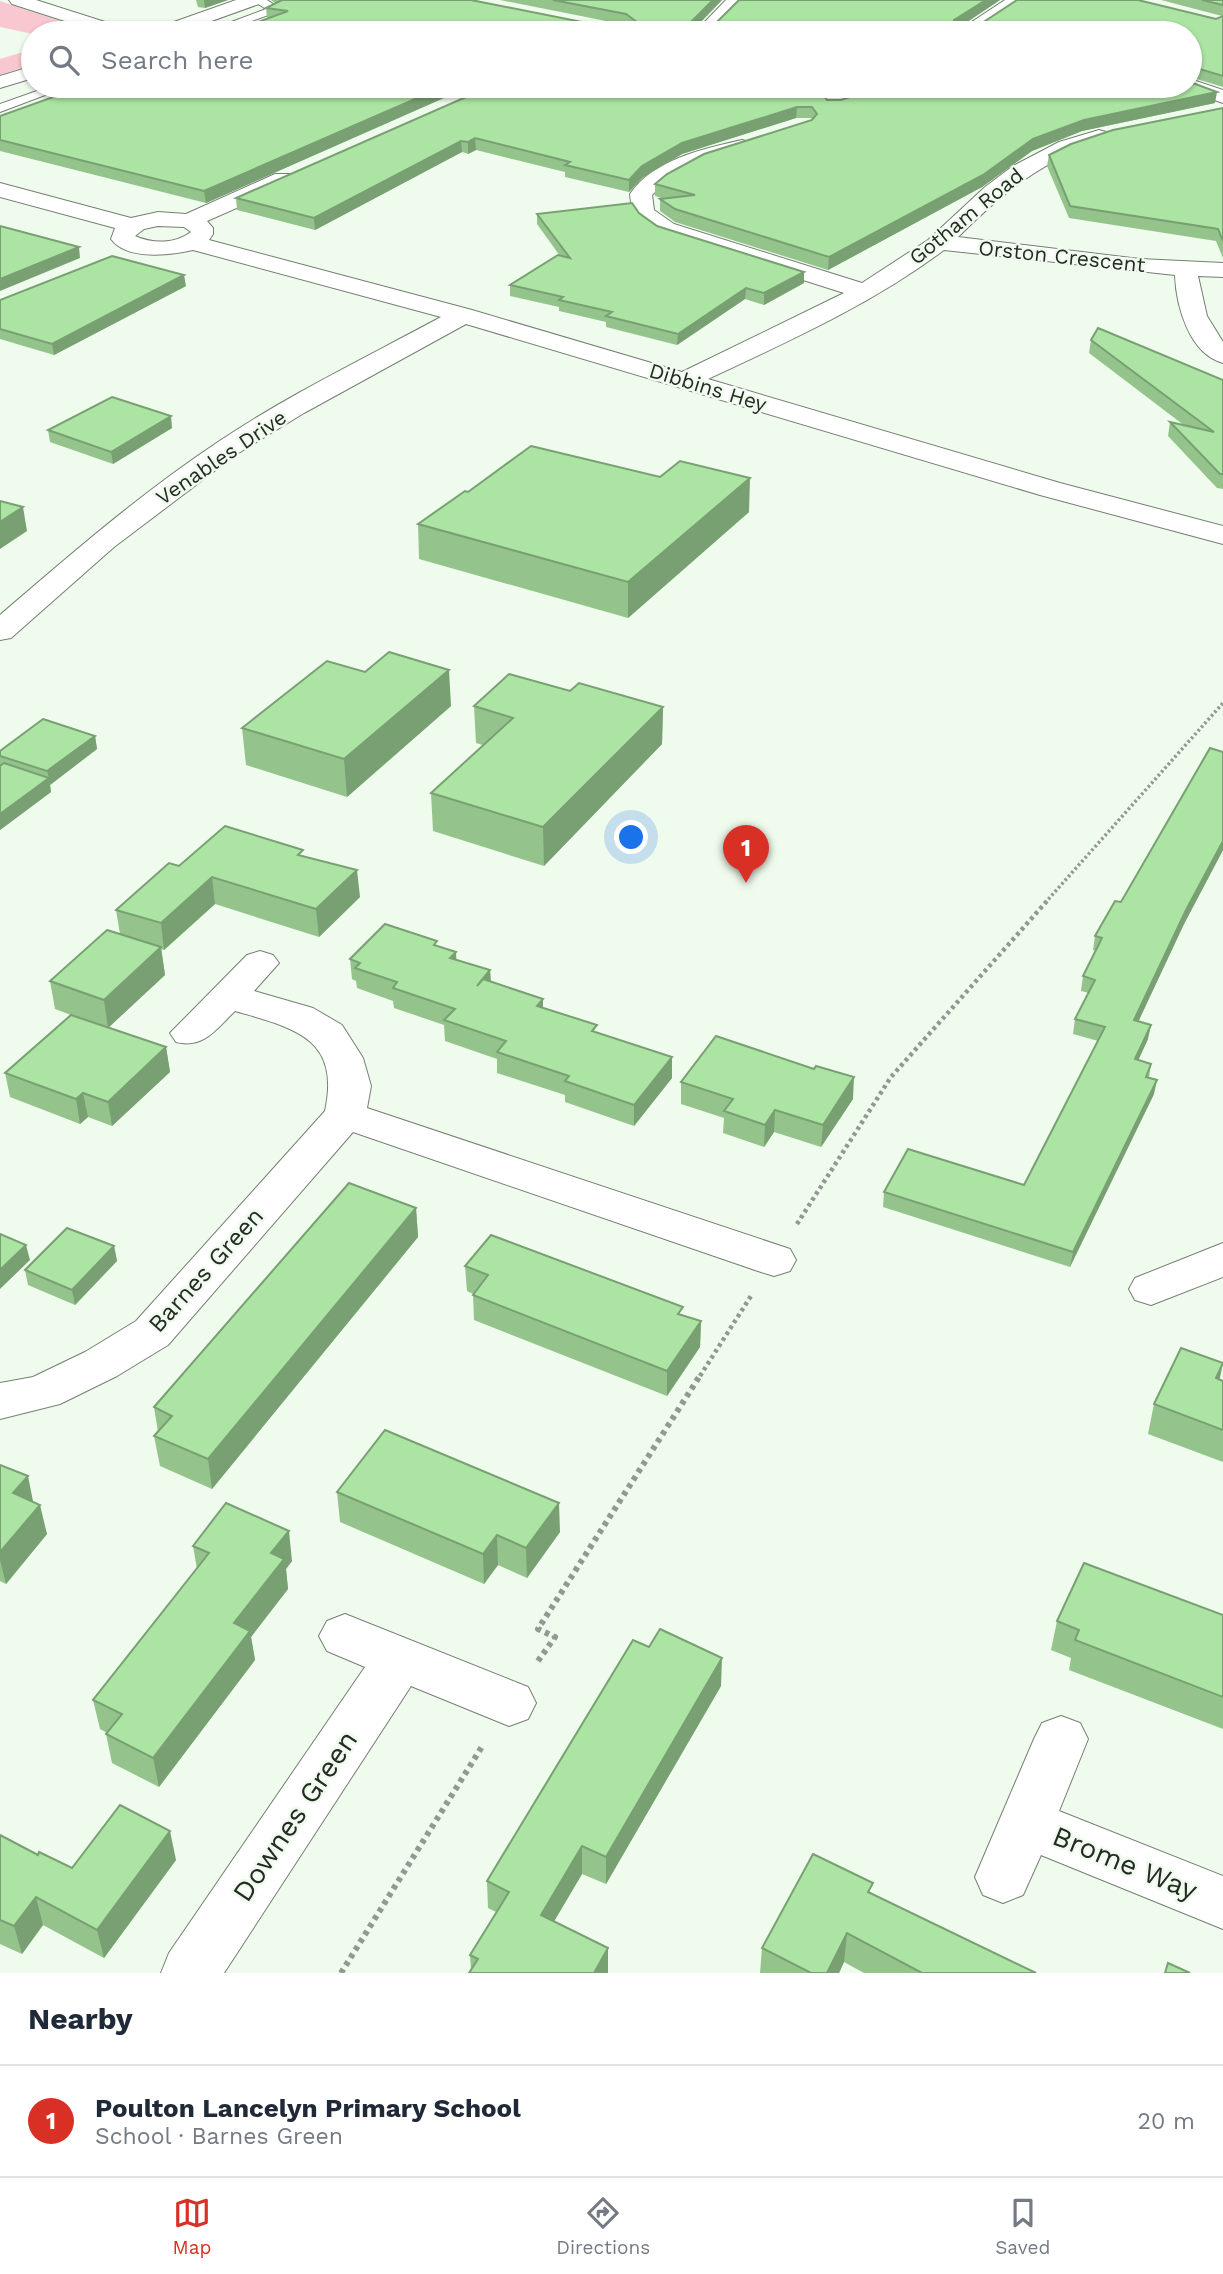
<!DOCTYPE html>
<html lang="en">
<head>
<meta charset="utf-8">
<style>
  :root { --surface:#fff; --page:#f6f6f7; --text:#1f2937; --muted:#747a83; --line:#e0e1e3; --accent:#d93025 }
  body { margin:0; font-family:"Work Sans",sans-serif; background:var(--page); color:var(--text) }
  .you { position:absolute; left:632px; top:838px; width:24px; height:24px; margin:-18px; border:5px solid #fff; border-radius:50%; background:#1a73e8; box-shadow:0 0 0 10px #1a73e833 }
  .badge { display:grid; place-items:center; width:46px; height:46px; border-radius:50%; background:var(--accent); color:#fff; font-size:23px; font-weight:700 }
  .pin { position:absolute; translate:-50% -58px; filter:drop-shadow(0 2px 4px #0008) }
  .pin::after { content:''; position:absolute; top:37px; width:24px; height:21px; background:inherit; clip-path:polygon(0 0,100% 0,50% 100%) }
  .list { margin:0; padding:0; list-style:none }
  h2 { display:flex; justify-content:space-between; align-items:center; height:91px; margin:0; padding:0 28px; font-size:30px }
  h2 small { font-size:23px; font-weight:400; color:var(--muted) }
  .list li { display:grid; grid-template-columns:46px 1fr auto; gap:21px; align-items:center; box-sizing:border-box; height:112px; padding:0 28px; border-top:2px solid var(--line) }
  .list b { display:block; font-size:26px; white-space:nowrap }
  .list p { margin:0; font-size:23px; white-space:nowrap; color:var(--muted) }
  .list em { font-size:23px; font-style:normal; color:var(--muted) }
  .icon { flex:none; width:38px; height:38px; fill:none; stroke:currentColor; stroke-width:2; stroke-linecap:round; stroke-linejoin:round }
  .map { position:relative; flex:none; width:1223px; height:1973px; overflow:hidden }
  .search { position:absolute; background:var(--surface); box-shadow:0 2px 5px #0004; left:21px; right:21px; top:21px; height:77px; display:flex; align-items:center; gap:18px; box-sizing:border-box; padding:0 24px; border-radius:38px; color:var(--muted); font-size:26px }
  .sheet { height:203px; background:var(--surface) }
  nav { display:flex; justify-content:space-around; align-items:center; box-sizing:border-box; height:98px; border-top:2px solid var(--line); background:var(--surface); font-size:19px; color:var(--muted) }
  nav a { display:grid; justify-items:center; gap:4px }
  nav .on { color:var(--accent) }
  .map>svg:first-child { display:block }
  .green { fill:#f9c7d0 }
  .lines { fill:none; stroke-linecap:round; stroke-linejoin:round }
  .lane-casing { stroke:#757f73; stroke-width:2 }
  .street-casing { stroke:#757f73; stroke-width:2 }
  .secondary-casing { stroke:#757f73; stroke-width:2 }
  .path-far2 { stroke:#919a90; stroke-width:3.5; stroke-dasharray:2.5 2.5; stroke-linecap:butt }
  .path-far1 { stroke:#919a90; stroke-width:4.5; stroke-dasharray:3.5 3.5; stroke-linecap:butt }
  .path { stroke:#919a90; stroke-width:6; stroke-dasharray:4.5 4.5; stroke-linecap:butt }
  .lane { fill:#fff; fill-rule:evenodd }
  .street { fill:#fff; fill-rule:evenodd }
  .secondary { fill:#fff; fill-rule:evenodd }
  .wall { fill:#94c48c }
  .shaded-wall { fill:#78a072 }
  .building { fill:#ace4a3; stroke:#78a072; stroke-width:2 }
  .labels { text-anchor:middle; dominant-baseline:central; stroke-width:5; stroke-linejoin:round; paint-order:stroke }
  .far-street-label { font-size:21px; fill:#262a25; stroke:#effbed }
  .street-label { font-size:24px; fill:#262a25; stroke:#effbed }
  .near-street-label { font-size:28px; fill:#262a25; stroke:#effbed }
</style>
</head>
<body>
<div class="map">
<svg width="1223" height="1973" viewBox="0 0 1223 1973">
  <rect width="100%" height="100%" fill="#effbed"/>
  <g class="green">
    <polygon points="0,1 97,33 33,34 0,27"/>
    <polygon points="33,49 33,64 0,75 0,59"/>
  </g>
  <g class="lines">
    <defs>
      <g id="lane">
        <polygon points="252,0 267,0 282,10 219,33 202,33 266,9"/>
        <polygon points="51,86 69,86 0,112 0,104"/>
      </g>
      <g id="street">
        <polygon points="9,0 36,0 127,29 129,33 102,33 12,4"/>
        <polygon points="726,0 745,0 713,33 694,33"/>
        <polygon points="1005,0 1027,0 977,33 955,33"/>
        <polygon points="1190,79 1223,90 1223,103 1183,89 1181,86 1190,86"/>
        <path d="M826,86C841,85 863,82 874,94L871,98L864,100L829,90Z"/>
        <path d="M1099,130L1106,132L1109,136L1106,140C1045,158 1002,193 958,237L1140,259L1223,263V277L1198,276L1207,316L1223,342V363C1189,354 1176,305 1175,275L944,250C872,304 789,341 708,379L1060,483L1223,526V544L1040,495L466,324L304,413L237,454L114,547L11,638L0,640V615C70,555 141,493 218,442C288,395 367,357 441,317L193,250C171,255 127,261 111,239L115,228L0,197V183L131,218L158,212L186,214L275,174H291L294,179L291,184L207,221L213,228V234L209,240L472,310L682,372L844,293L658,234C638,220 632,219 630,194C654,159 703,149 742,140L749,142L753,146L749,150C715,161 678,168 652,195L654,210L674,224L862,283L928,240L985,187L1013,166L1059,142ZM158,226L184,227L191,232C175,244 153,244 135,236L144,229Z"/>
        <path d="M260,951L273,955L279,963L254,991L313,1008L342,1025L363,1058L371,1086L367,1108L790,1249L796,1260L790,1271L774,1276L758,1271L353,1132L168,1345L117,1376L60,1404L0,1419V1383L33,1377L85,1352L136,1321L325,1111C341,1037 293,1028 235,1011C216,1029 204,1049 176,1042L170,1033L247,955Z"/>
        <polygon points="1223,1243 1223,1277 1151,1305 1135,1300 1129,1289 1135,1278"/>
        <polygon points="345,1614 528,1687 536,1703 528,1719 509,1726 411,1686 224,1973 161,1973 169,1953 365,1667 327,1651 319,1636 327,1621"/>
        <polygon points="1061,1716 1080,1723 1088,1739 1059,1811 1223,1876 1223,1929 1041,1855 1023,1895 1003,1903 983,1895 975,1877 1034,1739 1042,1723"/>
      </g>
      <g id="secondary">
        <polygon points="236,0 262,0 259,4 178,33 152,33 154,29"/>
        <polygon points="33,66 33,78 0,88 0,76"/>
      </g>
    </defs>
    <use href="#lane" class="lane-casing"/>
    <use href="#street" class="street-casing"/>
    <use href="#secondary" class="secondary-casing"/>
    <polyline class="path-far2" points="1045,903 1223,703"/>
    <g class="path-far1">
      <polyline points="797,1224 891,1077 1047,901"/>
      <polyline points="700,1376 751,1296"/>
    </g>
    <g class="path">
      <polyline points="538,1661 555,1637 538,1629 701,1374"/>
      <polyline points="341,1973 483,1745"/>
    </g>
    <use href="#lane" class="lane"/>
    <use href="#street" class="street"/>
    <use href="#secondary" class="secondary"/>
  </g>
  <g class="wall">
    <polygon points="196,0 228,0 205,8 198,7"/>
    <polygon points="271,0 471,0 597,25 626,25 500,0 722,0 699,24 715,24 739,0 1000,0 963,24 979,25 1216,19 1222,16 1161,0 1223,0 1223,87 1190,77 1190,33 228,33 268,19 267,18 266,8 275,3"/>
    <polygon points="471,86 206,203 0,151 0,116"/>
    <polygon points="491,86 825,98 827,100 1215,103 1082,131 1032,151 982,187 828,270 675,222 660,211 660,199 664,199 655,196 655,184 812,120 811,118 796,118 682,154 642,178 629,192 565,177 565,172 476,150 468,154 462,152 315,230 237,210 236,198"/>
    <polygon points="1223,108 1223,258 1216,241 1069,218 1047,166 1049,155"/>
    <polygon points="639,213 657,226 804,272 804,283 764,305 745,299 677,345 606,327 606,322 559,311 559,307 510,296 510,285 560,256 537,224 537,214"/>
    <polygon points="186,286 54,355 0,339 0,300"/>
    <polygon points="1091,340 1223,380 1223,489 1217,488 1168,436 1170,422 1185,426 1089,353"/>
    <polygon points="172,428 113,464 50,442 48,430"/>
    <polygon points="660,477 749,512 628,618 419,559 418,524 468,492"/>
    <polygon points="570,691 663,707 662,744 544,866 433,831 431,793 483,745 476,743 474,706"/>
    <polygon points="451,706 347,797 246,765 242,728"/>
    <polygon points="95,736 97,749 50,785 51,792 0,830 0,751"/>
    <polygon points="1223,752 1223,850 1184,924 1138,1022 1148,1039 1138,1060 1151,1064 1149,1077 1154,1094 1070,1267 883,1207 884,1192 1024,1185 1098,1041 1073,1034 1075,1019 1089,993 1081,991 1083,976 1096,951 1093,950 1095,936 1121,902"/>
    <polygon points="304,856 360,897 319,937 215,904 164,950 161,949 165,975 109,1027 166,1047 170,1072 112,1126 88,1117 80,1124 10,1097 5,1073 71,1015 55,1009 50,981 120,934 116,910 179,866"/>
    <polygon points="437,946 456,960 490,970 491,981 543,999 543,1008 597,1033 672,1057 672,1078 634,1126 565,1102 565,1095 497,1073 497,1059 445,1041 444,1025 394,1008 393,1001 357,988 356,981 352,979 350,959"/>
    <polygon points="681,1082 853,1099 821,1147 774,1132 764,1147 723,1133 724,1118 681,1104"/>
    <polygon points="416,1208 418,1237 212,1489 160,1466 154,1436 158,1432 154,1407"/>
    <polygon points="114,1246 117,1261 75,1305 28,1285 25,1270"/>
    <polygon points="465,1266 683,1315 701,1321 700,1347 667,1396 474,1320 473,1294 467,1291"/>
    <polygon points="1219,1380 1223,1381 1223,1462 1148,1434 1154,1404"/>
    <polygon points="0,1465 33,1502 47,1534 6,1584 0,1581"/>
    <polygon points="337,1492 560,1532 527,1578 498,1565 484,1584 340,1522"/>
    <polygon points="193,1546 292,1561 286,1569 288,1589 251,1637 255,1660 159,1787 112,1763 106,1734 107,1733 100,1729 93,1700 197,1569"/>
    <polygon points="1223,1615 1223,1729 1069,1670 1071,1658 1051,1650 1057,1621"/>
    <polygon points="721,1686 606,1884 582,1874 554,1921 608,1948 608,1973 469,1973 471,1971 470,1955 496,1912 488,1908 487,1881"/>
    <polygon points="0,1835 38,1855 72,1868 176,1860 104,1958 43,1925 22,1954 0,1944"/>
    <polygon points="872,1894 1036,1973 864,1973 844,1962 839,1973 760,1973 762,1948"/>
  </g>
  <g class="shaded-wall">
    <polygon points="204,0 228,0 205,8"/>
    <polygon points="713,0 722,0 692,31 692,21"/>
    <polygon points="986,0 1000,0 954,31 954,20"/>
    <polygon points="445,86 471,86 206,203 204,191"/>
    <polygon points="830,86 861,86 825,99 822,92 826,87"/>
    <polygon points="1217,92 1215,103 1082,131 1032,151 982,187 828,270 829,257 1033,139 1084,120"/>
    <polygon points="797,107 796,118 682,154 642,178 629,192 629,180 642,166 682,143"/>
    <polygon points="475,138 476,150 468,154 468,142"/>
    <polygon points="461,141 462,152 315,230 314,218"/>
    <polygon points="79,247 80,258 0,291 0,279"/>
    <polygon points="804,272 804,283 764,305 764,293"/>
    <polygon points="184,275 186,286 54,355 52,344"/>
    <polygon points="746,288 745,299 677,345 678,334"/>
    <polygon points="171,416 172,428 113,464 111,452"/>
    <polygon points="750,478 749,512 628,618 628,582"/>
    <polygon points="23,507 27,531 0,549 0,522"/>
    <polygon points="449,670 451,706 347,797 344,759"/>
    <polygon points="663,707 662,744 544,866 543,827"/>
    <polygon points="95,736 97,749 50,785 51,792 0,830 0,814 49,778 47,771"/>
    <polygon points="1223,841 1223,850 1184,924 1132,1035 1134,1020 1186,910"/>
    <polygon points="357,870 360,897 319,937 316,909"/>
    <polygon points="212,877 215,904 164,950 161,923"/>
    <polygon points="161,947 165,975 108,1028 104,1000"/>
    <polygon points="456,952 457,972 450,958"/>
    <polygon points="490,970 491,991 477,986"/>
    <polygon points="543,999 543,1020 537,1006"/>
    <polygon points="1151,1025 1148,1039 1132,1074 1135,1059"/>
    <polygon points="166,1047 170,1072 112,1126 108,1102"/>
    <polygon points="672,1057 672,1078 634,1126 634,1105"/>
    <polygon points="854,1077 853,1099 821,1147 823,1125"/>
    <polygon points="1157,1080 1154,1094 1070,1267 1073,1252"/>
    <polygon points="83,1093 88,1117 80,1124 76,1099"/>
    <polygon points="775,1110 774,1132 764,1147 765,1125"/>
    <polygon points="416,1208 418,1237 212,1489 208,1459"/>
    <polygon points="26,1245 30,1260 0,1289 0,1270"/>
    <polygon points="114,1246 117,1261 75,1305 72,1290"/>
    <polygon points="701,1321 700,1347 667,1396 667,1371"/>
    <polygon points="1223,1363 1217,1392 1216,1378"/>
    <polygon points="28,1476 34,1506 13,1493"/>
    <polygon points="559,1503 560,1532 527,1578 526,1548"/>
    <polygon points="40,1505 47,1534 6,1584 0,1560 0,1552"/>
    <polygon points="289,1531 292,1561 286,1569 288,1589 251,1637 255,1660 159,1787 153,1758 234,1623 271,1553"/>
    <polygon points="497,1535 498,1565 484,1584 483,1554"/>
    <polygon points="722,1658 721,1686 606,1884 606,1857"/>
    <polygon points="170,1831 176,1860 104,1958 97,1930"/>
    <polygon points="582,1846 582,1874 542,1942 541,1915"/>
    <polygon points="36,1897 43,1925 22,1954 14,1926"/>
    <polygon points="847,1933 844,1962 839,1973 827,1973"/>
    <polygon points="608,1948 608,1973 594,1973"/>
  </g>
  <g class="building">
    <polygon points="282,0 471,0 597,25 634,25 637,22 626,14 553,0 713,0 692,21 692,24 715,24 739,0 986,0 954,20 954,24 979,25 1017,0 1138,0 1216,19 1223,16 1223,76 1190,66 1190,68 1190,33 228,33 288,11 266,8"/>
    <polygon points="1202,0 1223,0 1223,5"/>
    <polygon points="1190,82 1217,92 1084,120 1033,139 983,175 829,257 675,209 660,199 695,195 655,184 667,174 704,154 812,120 817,114 812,107 797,107 682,143 642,166 629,180 565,165 570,162 475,138 468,142 461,141 314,218 236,198 491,86 830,86 826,87 822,92 827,100 841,100 882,86 1190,86"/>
    <polygon points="84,86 445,86 204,191 0,140 0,116"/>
    <polygon points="1223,108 1223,241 1218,229 1070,206 1049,155 1071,144 1113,130"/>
    <polygon points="632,203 639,213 657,226 804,272 764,293 746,288 678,334 606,316 612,312 559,300 563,297 510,285 558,255 570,258 537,214"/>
    <polygon points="0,226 79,247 0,279"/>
    <polygon points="112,256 184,275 52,344 0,329 0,300"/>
    <polygon points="1098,328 1223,380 1223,474 1220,474 1170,422 1214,432 1091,340"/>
    <polygon points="112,397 171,416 111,452 48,430"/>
    <polygon points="531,446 660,477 680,461 750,478 628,582 418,524 465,491 468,492"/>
    <polygon points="0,501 23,507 0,522"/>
    <polygon points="389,652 449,670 344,759 242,728 327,661 365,672"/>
    <polygon points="509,674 570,691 579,683 663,707 543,827 431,793 513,718 474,706"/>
    <polygon points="43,719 95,736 47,771 0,756 0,751"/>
    <polygon points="1210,748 1223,752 1223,841 1186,910 1134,1020 1151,1025 1135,1059 1151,1064 1146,1077 1157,1080 1073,1252 884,1192 908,1149 1024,1185 1105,1027 1075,1019 1095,980 1083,976 1102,938 1095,936 1115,901 1121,902"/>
    <polygon points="4,763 49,778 0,814 0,766"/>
    <polygon points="225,826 303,850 298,855 357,870 316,909 212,877 161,923 116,910 169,863 179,866"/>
    <polygon points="385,924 437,941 434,945 456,952 450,958 490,970 477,986 483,979 543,999 537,1006 597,1025 592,1031 672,1057 634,1105 565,1081 569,1076 497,1052 506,1041 444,1020 455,1009 393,988 397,982 355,968 360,963 350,959"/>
    <polygon points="107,930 161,947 104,1000 50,981"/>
    <polygon points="71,1015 166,1047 108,1102 83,1093 76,1099 5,1073"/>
    <polygon points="716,1036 814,1069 816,1066 854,1077 823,1125 775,1110 765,1125 724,1111 733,1099 681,1082"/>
    <polygon points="349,1183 416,1208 208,1459 154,1436 172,1416 154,1407"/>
    <polygon points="67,1228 114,1246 72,1290 25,1270"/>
    <polygon points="0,1234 26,1245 0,1270"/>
    <polygon points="491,1235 683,1307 678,1314 701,1321 667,1371 473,1295 488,1275 465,1266"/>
    <polygon points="1181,1348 1223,1363 1216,1378 1223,1381 1223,1430 1154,1404"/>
    <polygon points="385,1430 559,1503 526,1548 497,1535 483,1554 337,1492"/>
    <polygon points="0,1465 28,1476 13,1493 40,1505 0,1552"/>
    <polygon points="226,1503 289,1531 271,1553 284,1559 234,1623 250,1631 153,1758 106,1734 122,1714 93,1700 209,1553 193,1546"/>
    <polygon points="1084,1563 1223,1615 1223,1697 1075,1640 1079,1630 1057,1621"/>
    <polygon points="660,1629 722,1658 606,1857 582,1846 541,1915 608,1948 594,1973 469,1973 478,1959 470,1955 509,1892 487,1881 633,1640 649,1647"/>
    <polygon points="120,1805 170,1831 97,1930 36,1897 14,1926 0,1920 0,1835 38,1855 39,1852 72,1868"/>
    <polygon points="813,1854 873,1883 868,1892 1036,1973 922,1973 847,1933 827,1973 811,1973 762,1948"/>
    <polygon points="1168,1963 1190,1973 1165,1973"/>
  </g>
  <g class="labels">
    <g class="far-street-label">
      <text transform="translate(966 216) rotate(-39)">Gotham Road</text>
      <text transform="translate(1062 256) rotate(6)">Orston Crescent</text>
      <text transform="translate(708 387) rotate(17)">Dibbins Hey</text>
      <text transform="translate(221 457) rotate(-34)">Venables Drive</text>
    </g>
    <g class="street-label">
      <text transform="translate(206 1270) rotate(-48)">Barnes Green</text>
    </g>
    <g class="near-street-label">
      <text transform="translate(295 1816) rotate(-56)">Downes Green</text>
      <text transform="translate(1125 1863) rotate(22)">Brome Way</text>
    </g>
  </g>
</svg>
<div class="you"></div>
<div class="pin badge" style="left:746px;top:883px">1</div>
<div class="search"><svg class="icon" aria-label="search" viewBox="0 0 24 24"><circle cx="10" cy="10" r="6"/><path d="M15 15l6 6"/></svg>Search here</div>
</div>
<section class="sheet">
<h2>Nearby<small></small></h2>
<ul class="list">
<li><span class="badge">1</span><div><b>Poulton Lancelyn Primary School</b><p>School · Barnes Green</p></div><em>20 m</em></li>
</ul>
</section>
<nav>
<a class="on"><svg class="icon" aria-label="map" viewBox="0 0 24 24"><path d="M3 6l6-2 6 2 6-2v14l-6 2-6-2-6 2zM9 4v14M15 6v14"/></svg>Map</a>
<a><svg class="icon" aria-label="directions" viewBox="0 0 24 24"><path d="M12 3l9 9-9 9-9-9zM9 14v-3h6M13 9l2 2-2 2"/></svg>Directions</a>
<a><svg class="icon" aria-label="saved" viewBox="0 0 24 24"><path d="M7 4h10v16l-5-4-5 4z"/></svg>Saved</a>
</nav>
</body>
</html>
